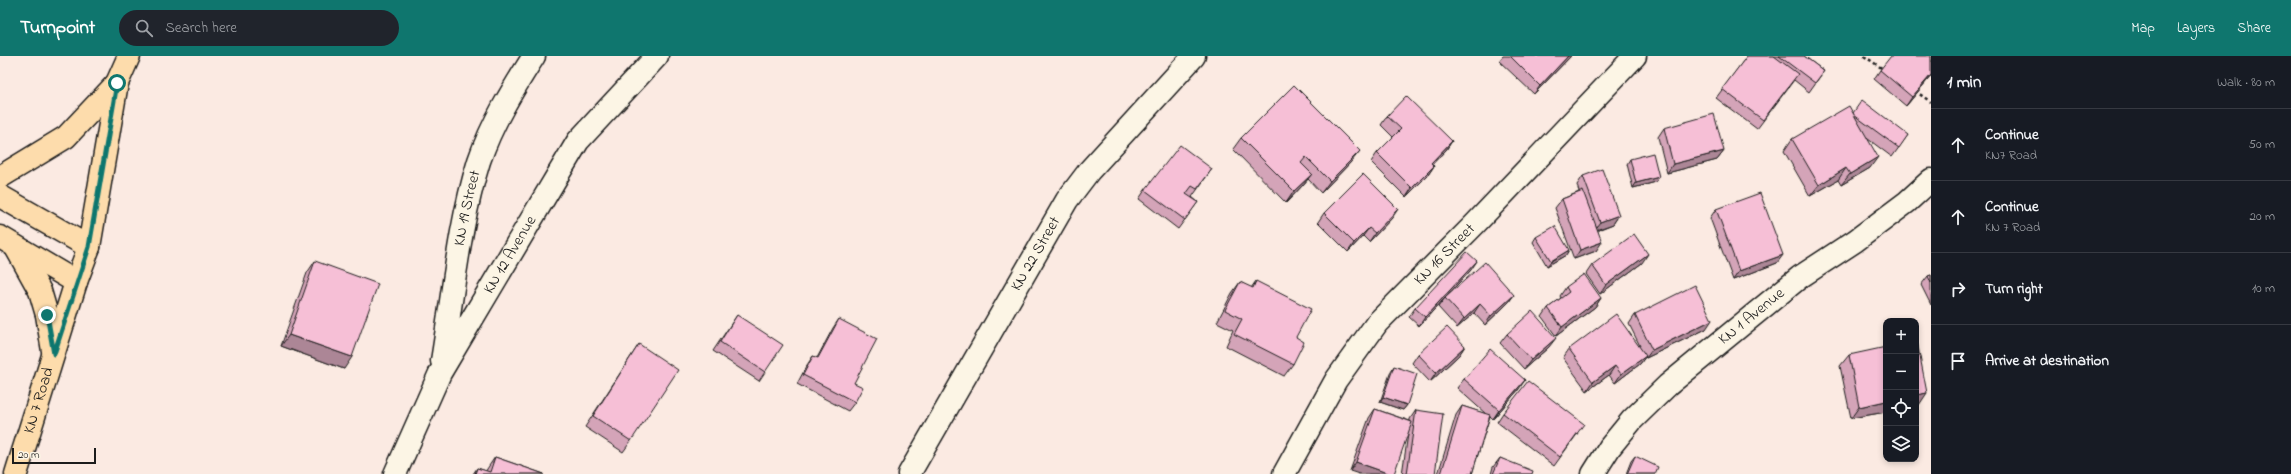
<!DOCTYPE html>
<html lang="en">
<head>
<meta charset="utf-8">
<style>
  :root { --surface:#171b24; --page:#20242c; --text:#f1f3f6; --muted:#9ea1a6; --line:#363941; --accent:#0f766e }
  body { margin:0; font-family:"Indie Flower",sans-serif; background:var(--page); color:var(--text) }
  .controls { position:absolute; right:12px; bottom:12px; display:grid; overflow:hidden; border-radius:8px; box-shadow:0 2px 6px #0003 }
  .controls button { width:36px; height:36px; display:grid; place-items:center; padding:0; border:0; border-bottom:1px solid var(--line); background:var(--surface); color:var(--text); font:20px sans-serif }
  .scale { position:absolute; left:12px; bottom:10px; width:84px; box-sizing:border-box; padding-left:4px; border:2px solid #1c1c1c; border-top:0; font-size:11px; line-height:14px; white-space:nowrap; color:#1c1c1c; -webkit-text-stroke:3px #fcf5e5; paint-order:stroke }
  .stop { position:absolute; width:12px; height:12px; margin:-9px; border:3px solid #0f766e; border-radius:50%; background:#fff }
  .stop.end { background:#0f766e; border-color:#fff; box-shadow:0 1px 4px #0008 }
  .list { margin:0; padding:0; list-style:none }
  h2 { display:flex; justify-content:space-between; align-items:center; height:52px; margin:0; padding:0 16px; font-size:17px }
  h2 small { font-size:13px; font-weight:400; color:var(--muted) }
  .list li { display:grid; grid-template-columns:26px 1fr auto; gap:12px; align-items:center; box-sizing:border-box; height:72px; padding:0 16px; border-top:1px solid var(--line) }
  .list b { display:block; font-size:15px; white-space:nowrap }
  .list p { margin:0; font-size:13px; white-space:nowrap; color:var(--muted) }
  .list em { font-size:13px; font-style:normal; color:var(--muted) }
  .icon { flex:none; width:22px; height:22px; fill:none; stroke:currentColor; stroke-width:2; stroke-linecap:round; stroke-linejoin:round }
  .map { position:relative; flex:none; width:1931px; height:418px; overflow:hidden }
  header { display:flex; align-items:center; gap:24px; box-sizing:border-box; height:56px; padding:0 20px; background:var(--accent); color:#fff }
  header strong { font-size:19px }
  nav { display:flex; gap:22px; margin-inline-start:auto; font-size:14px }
  .search { width:280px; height:36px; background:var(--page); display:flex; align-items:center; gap:10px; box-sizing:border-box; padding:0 14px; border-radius:22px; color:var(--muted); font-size:15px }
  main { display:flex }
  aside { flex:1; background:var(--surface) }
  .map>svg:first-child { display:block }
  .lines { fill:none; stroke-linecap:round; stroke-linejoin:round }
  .minor-casing { stroke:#1c1c1c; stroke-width:25 }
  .major-casing { stroke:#1c1c1c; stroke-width:25 }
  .path { stroke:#1c1c1c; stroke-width:2.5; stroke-dasharray:3 3; stroke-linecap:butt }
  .minor { stroke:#fcf5e5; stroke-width:22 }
  .major { stroke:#fddcac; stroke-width:22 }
  .wall { fill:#d4a4b8; stroke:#1c1c1c }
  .shaded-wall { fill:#ac8696; stroke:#1c1c1c }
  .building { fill:#f6bfd6; stroke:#1c1c1c }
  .route { stroke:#0f766e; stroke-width:5 }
  .labels { text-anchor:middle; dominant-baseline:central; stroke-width:3; stroke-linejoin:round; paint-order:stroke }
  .street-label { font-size:16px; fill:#1c1c1c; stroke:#fcf5e5 }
</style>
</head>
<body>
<header>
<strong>Turnpoint</strong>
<div class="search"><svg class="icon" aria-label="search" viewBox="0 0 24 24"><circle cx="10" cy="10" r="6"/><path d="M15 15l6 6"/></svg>Search here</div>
<nav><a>Map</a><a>Layers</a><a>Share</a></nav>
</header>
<main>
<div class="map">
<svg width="1931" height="418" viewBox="0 0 1931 418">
  <rect width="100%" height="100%" fill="#fbeae2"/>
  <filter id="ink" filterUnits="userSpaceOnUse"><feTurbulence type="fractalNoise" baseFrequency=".025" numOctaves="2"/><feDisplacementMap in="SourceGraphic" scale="8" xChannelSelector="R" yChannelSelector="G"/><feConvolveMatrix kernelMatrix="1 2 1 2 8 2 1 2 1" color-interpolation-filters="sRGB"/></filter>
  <g filter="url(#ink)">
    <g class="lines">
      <defs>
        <g id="minor">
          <path id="s1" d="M442,305C453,239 459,169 479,105C492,67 513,33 534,0"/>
          <path id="s2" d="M395,418L440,317L578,85L657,0"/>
          <path id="s3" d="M909,418L1067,144L1089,115L1194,0"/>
          <path id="s4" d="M1284,418L1336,324L1377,267L1474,169L1635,0"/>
          <path id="s5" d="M1593,418L1610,391L1632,364L1668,329L1800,221L1855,185L1907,146L1931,124"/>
        </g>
        <g id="major">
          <polyline points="0,121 66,81 117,27"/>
          <polyline points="0,140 89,191"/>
          <polyline points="0,181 76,226"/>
          <polyline points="15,190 40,235 47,259 53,295"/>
          <path id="s6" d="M16,418L76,226L89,191L117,27L129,0"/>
        </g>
      </defs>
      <use href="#minor" class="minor-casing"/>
      <use href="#major" class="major-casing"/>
      <g class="path">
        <polyline points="1864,0 1883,13"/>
        <polyline points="1915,35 1931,46"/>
      </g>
      <use href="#minor" class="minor"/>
      <use href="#major" class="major"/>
    </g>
    <g class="wall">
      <polygon points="1503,0 1571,0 1534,38 1499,5"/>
      <polygon points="1747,0 1804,0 1824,15 1809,36 1794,24 1757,73 1716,42"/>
      <polygon points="1931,0 1931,20 1906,50 1874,23 1880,14"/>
      <polygon points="1853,57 1908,79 1892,101 1868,83 1870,112 1841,129 1838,124 1810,140 1784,95 1792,83"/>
      <polygon points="1387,60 1452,85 1446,94 1432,108 1434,110 1428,119 1406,141 1371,106 1377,97 1393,81 1381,69"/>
      <polygon points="1664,72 1724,95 1717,104 1667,117 1658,81"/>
      <polygon points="1241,82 1351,106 1321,137 1308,123 1303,129 1286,147 1233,93"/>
      <polygon points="1630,103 1656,126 1633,132 1627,108"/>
      <polygon points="1212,113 1192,141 1198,146 1178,173 1139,143 1145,134"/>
      <polygon points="1583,120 1619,159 1613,168 1598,174 1596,195 1574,203 1555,152 1562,143 1579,136 1577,129"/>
      <polygon points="1716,153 1777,207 1733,224 1710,162"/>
      <polygon points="1324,157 1392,162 1369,186 1363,180 1348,196 1318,166"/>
      <polygon points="1536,181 1566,199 1547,210 1533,186"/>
      <polygon points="315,205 344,313 281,290 307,217"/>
      <polygon points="1642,207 1600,238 1586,218 1592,209"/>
      <polygon points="1471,214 1419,270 1409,261 1415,252"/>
      <polygon points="1931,219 1931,249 1921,229 1928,220"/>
      <polygon points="1256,225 1296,281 1293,308 1284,320 1226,290 1233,274 1217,266 1232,237 1240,226 1251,232"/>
      <polygon points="1566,231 1601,242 1595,251 1556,280 1542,261 1548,252 1561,242 1560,240"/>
      <polygon points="1514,239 1508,247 1485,269 1474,257 1457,272 1438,251 1445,242"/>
      <polygon points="737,259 765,316 759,325 713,295"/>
      <polygon points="1635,259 1706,273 1646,302 1645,301 1640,308 1615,327 1609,319 1587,335 1563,302 1569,293 1640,290 1629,268"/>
      <polygon points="839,263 854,327 855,346 848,355 797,328 807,309 813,300 817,302 833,272"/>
      <polygon points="1507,278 1549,291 1524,313 1500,287"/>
      <polygon points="639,288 631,385 623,396 585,371"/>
      <polygon points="1465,290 1459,299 1430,326 1412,307 1418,298"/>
      <polygon points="1849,299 1886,356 1851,362 1840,310"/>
      <polygon points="1394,310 1407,349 1403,354 1380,346 1391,315"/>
      <polygon points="1464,323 1519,333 1493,363 1490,360 1472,418 1438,418 1456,359 1462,350 1486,358 1457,332"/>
      <polygon points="1375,353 1410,365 1410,363 1416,354 1435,418 1402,418 1408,378 1350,415 1369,362"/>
      <polygon points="1503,357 1578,377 1554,410 1497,366"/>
      <polygon points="1635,400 1655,418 1626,418 1631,405"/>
      <polygon points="495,401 544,418 473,418 477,412 486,415 487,413"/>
      <polygon points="1500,402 1532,418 1491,418 1493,411"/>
    </g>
    <g class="shaded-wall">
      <polygon points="1568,0 1571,0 1534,38 1540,30"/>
      <polygon points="1931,19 1931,20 1906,50 1912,41"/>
      <polygon points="1452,85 1446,94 1425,116 1431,107"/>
      <polygon points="1360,95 1351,106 1321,137 1330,125"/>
      <polygon points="1724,95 1717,104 1667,117 1673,108"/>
      <polygon points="1878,101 1870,112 1841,129 1850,118"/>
      <polygon points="1434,110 1428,119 1406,141 1412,132"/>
      <polygon points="1846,112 1838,124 1810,140 1819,129"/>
      <polygon points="1312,118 1303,129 1286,147 1294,135"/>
      <polygon points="1659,121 1656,126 1633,132 1636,127"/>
      <polygon points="1398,153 1392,162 1369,186 1375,177"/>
      <polygon points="1619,159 1613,168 1593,175 1600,166"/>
      <polygon points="1369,172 1363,180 1348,196 1354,187"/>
      <polygon points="1602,186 1596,195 1574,203 1580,194"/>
      <polygon points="1569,194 1566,199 1547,210 1551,205"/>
      <polygon points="1648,198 1642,207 1600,238 1606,229"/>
      <polygon points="1783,199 1777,207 1733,224 1739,215"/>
      <polygon points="1477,205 1471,214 1419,270 1425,261"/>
      <polygon points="1514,239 1508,247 1485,269 1491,260"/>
      <polygon points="1601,242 1595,251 1556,280 1562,271"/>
      <polygon points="1480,248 1474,257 1457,272 1464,263"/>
      <polygon points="1712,264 1706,273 1646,302 1652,294"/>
      <polygon points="289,279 352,301 344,313 281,290"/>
      <polygon points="1556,282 1549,291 1524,313 1531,304"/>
      <polygon points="1465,290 1459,299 1430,326 1436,317"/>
      <polygon points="1646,300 1640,308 1615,327 1621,318"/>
      <polygon points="1615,310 1609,319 1587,335 1593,326"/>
      <polygon points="1525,324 1519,333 1493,363 1499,354"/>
      <polygon points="1927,337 1919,349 1916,350 1916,339"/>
      <polygon points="1383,341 1407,349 1403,354 1380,346"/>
      <polygon points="1886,345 1886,356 1851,362 1859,351"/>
      <polygon points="1356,406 1390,418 1359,418 1350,415"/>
    </g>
    <g class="building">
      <polygon points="1510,0 1568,0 1540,30"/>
      <polygon points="1747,0 1774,0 1798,18 1763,64 1722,33"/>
      <polygon points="1779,0 1804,0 1824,15 1815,27"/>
      <polygon points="1891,0 1931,0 1931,19 1912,41 1880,14"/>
      <polygon points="1294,29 1360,95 1330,125 1306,101 1301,107 1312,118 1294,135 1241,82"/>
      <polygon points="1406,40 1452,85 1431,107 1434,110 1412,132 1377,97 1401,73 1387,60"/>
      <polygon points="1862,44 1908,79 1899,92 1854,59 1853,57"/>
      <polygon points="1849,50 1878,101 1850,118 1846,112 1819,129 1792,83"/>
      <polygon points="1714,58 1724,95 1673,108 1664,72"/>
      <polygon points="1180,89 1212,113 1197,133 1192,130 1186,138 1198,146 1185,164 1145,134"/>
      <polygon points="1653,97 1659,121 1636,127 1630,103"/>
      <polygon points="1602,113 1619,159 1600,166 1583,120"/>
      <polygon points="1363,118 1398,153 1375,177 1369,172 1354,187 1324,157"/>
      <polygon points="1583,135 1602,186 1580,194 1562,143"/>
      <polygon points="1760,137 1783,199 1739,215 1716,153"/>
      <polygon points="1555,170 1569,194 1551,205 1536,181"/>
      <polygon points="1634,178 1648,198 1606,229 1592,209"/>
      <polygon points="1467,196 1477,205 1425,261 1415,252"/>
      <polygon points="315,205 378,228 352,301 289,279"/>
      <polygon points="1485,206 1514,239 1491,260 1480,248 1464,263 1445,242"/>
      <polygon points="1584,218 1601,242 1562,271 1548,252 1569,236 1566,231"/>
      <polygon points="1931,219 1931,227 1928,220"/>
      <polygon points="1256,225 1311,253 1296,281 1304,286 1293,308 1234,278 1242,263 1225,254 1240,226 1253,232"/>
      <polygon points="1695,229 1712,264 1652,294 1635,259"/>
      <polygon points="1532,255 1556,282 1531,304 1507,278"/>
      <polygon points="1616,258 1646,300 1621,318 1615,310 1593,326 1569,293"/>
      <polygon points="737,259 783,289 765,316 720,286"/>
      <polygon points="839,263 877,283 854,327 863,331 855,346 803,319 813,300 818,302"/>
      <polygon points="1447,271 1465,290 1436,317 1418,298"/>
      <polygon points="1916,285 1917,285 1927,337 1916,339"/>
      <polygon points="639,288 678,314 631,385 593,360"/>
      <polygon points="1886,291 1886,345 1859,351 1849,299"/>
      <polygon points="1490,293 1525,324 1499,354 1464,323"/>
      <polygon points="1394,310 1417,318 1407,349 1383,341"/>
      <polygon points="1528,325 1584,368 1560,401 1503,357"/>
      <polygon points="1462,350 1490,359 1472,418 1441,418"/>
      <polygon points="1375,353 1412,366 1394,418 1390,418 1356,406"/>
      <polygon points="1416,354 1443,358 1435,418 1407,418"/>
      <polygon points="1635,400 1658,411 1655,418 1627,418"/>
      <polygon points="495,401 544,418 475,418 477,412 490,416"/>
      <polygon points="1500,402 1533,415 1532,418 1493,418"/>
    </g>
  </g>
  <g class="lines" filter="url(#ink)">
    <polyline class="route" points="47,259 54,298 89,191 117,27"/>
  </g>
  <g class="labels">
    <g class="street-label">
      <text stroke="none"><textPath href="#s1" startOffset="155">KN 19 Street</textPath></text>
      <text stroke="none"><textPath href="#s3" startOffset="254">KN 22 Street</textPath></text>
      <text stroke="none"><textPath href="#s4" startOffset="274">KN 16 Street</textPath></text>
      <text stroke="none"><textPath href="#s2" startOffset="248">KN 12 Avenue</textPath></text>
      <text stroke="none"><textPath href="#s5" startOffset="225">KN 1 Avenue</textPath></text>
      <text stroke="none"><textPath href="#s6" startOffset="77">KN 7 Road</textPath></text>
    </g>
  </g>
</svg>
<div class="controls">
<button>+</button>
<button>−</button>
<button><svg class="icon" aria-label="locate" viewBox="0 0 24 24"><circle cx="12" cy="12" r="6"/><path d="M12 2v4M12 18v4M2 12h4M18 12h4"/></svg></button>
<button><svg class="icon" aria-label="layers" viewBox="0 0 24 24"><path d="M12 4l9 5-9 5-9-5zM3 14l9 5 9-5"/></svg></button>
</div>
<div class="scale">20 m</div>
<div class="stop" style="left:117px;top:27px"></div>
<div class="stop end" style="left:47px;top:259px"></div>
</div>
<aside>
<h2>1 min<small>Walk · 80 m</small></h2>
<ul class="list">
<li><svg class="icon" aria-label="ahead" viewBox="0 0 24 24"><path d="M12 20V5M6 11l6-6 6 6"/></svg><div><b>Continue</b><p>KN7 Road</p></div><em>50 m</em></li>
<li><svg class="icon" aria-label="ahead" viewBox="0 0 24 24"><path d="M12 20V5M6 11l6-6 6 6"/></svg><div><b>Continue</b><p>KN 7 Road</p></div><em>20 m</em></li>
<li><svg class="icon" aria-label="right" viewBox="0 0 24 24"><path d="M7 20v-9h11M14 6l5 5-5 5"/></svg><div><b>Turn right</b></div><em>10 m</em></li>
<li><svg class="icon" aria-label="arrive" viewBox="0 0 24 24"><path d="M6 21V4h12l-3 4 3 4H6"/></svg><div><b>Arrive at destination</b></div></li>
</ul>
</aside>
</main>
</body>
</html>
